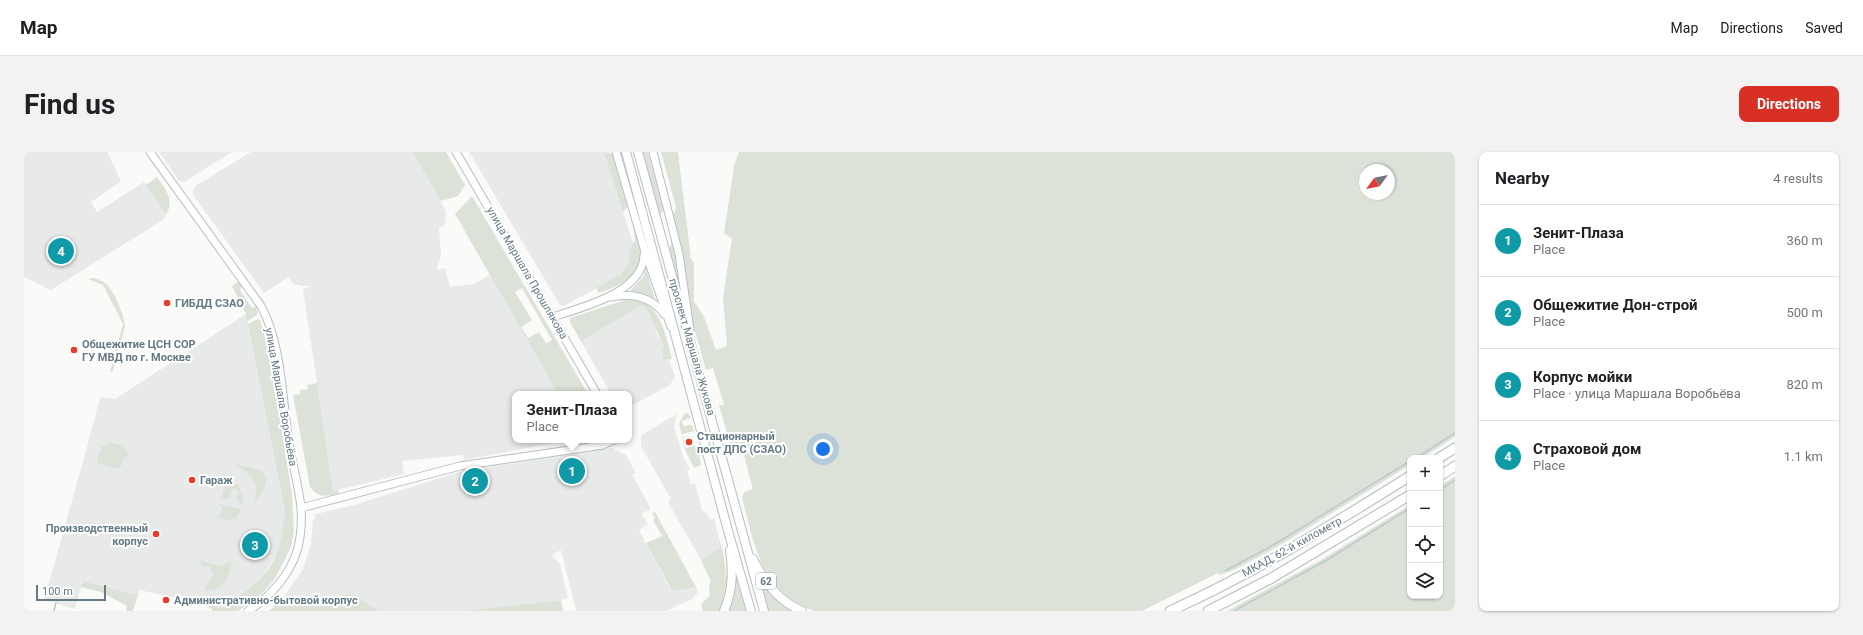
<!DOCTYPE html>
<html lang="en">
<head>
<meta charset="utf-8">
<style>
  :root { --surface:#fff; --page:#f2f2f2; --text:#202124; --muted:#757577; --line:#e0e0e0; --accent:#d93025 }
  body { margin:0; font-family:Roboto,sans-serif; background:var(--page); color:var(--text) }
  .controls { position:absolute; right:12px; bottom:12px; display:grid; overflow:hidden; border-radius:8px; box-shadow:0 1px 3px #0004 }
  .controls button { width:36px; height:36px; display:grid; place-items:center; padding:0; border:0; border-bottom:1px solid var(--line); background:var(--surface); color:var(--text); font:20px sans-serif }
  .compass { position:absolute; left:1335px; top:12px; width:36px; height:36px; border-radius:50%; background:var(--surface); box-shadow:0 1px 3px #0004; rotate:237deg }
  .scale { position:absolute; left:12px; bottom:10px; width:70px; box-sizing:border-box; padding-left:4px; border:2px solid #647a84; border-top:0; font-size:11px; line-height:14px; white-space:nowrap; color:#647a84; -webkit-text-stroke:3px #fff; paint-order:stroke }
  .you { position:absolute; left:799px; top:297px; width:14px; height:14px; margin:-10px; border:3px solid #fff; border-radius:50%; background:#1a73e8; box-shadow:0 0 0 6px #1a73e833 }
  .badge { display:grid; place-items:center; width:26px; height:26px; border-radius:50%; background:var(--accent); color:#fff; font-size:13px; font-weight:700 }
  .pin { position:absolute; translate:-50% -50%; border:2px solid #fff; box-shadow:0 1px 4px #0006 }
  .popup { position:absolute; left:488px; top:239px; width:120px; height:52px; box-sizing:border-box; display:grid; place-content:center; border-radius:8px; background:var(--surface); filter:drop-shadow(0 1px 3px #0005); font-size:13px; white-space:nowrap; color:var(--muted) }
  .popup b { font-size:15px; color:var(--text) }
  .popup::after { content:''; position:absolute; left:50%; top:100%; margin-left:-8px; border:8px solid transparent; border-top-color:var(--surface) }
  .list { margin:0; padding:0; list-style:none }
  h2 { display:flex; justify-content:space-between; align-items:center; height:52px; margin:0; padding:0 16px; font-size:17px }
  h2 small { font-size:13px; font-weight:400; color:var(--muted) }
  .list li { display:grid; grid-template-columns:26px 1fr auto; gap:12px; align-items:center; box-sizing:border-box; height:72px; padding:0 16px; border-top:1px solid var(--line) }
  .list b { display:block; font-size:15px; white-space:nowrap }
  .list p { margin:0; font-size:13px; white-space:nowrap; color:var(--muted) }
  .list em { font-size:13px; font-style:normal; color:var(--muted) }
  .icon { flex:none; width:22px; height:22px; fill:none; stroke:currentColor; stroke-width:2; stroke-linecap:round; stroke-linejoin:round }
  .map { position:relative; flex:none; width:1431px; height:459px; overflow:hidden; border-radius:8px }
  header { display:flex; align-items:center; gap:24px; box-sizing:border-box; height:56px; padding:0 20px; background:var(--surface); border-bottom:1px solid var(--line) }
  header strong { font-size:19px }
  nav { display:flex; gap:22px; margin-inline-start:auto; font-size:14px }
  .intro { display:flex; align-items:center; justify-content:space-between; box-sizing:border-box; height:96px; padding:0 24px }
  h1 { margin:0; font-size:28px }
  .button { padding:10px 18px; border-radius:8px; background:var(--accent); color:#fff; font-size:14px; font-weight:700 }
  main { display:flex; gap:24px; padding:0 24px }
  aside { flex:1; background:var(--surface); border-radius:8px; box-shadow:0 1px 3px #0004 }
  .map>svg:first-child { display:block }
  .built { fill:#e8eae9 }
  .green { fill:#dde2d8; fill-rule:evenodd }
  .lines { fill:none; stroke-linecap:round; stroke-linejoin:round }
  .stream { stroke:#bbcbcc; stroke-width:1.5 }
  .secondary-casing { stroke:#b8bfc2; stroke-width:9 }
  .primary-casing { stroke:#b9bfc2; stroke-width:10 }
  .highway-casing { stroke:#b8bdc0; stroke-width:11 }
  .secondary { stroke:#fff; stroke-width:7 }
  .primary { stroke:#fff; stroke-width:8 }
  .highway { stroke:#fff; stroke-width:9 }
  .tram { stroke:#a4adb2; stroke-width:1 }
  .poi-dot { fill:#ea3a28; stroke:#fff; stroke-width:1.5 }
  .labels { text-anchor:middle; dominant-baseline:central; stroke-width:4; stroke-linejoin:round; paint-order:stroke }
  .shield { fill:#fff; stroke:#92a2a9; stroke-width:1 }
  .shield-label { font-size:10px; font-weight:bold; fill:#647a84 }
  .street-label { font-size:11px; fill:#647a84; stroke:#fff }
  .poi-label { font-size:11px; font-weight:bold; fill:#647a84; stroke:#fff; text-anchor:start }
</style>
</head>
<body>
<header>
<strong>Map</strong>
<nav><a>Map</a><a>Directions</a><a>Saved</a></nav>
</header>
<div class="intro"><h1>Find us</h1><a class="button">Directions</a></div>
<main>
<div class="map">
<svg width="1431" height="459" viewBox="0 0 1431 459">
  <rect width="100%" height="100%" fill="#fafaf8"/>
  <g class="built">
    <polygon points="0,0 83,0 97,29 67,50 73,60 120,30 142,63 139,68 27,138 0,125"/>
    <polygon points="135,0 208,0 160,30 155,29"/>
    <polygon points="227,0 388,0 417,49 422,60 421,72 415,76 417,103 413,118 421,116 426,135 450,132 466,123 534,242 491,242 491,288 545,288 440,308 439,303 378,309 380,322 309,339 279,137 290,134 280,134 269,132 264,125 240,141 169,43 169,38 173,33"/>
    <polygon points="445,0 580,0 609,91 604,112 601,117 593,125 540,154 536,153"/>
    <polygon points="617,154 621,155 628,164 633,183 641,196 639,208 645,208 651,224 646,233 605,255 605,242 587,242 557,189"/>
    <polygon points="222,162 261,360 258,383 254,399 240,423 201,456 115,438 114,443 59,429 51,457 20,448 65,288 76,245 91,247"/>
    <polygon points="653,262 650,275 660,307 666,317 663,319 667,333 671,331 678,359 681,359 687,368 690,366 697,396 677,408 644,350 647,347 617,294 617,283"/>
    <polygon points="588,296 602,303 612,321 608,322 627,357 617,362 624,372 615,378 647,439 672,435 674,440 668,447 642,459 552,459 537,398 528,403 536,412 544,446 537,448 439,459 355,459 329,442 260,450 259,446 279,417 287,392 289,369 292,362 330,353 438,319"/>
  </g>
  <g class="green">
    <polygon points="388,0 422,0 441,33 434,44 417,49"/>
    <polygon points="580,0 589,2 604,54 599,60"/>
    <polygon points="618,0 624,0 640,57 637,62 635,61"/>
    <path d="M637,0H654L667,107L670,110V149L680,165L692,198L703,194L699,146L708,86L700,82L710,14L715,0H1431V285L1398,306H1386V313L1253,395L1212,417L1196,423L1194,421L1118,459H791C737,441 731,395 718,346L720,340L729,337L719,300L709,302L695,253H700L689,216L682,218L671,179L648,66L652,55ZM1341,18H1365V42H1341Z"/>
    <path d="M133,25C142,38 151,48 142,63L122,33Z"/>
    <path d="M448,44L564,242H534L431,62ZM498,136L528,188L522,191L515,180L504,186L497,175L508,168L491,140Z"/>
    <path d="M608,64C621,110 625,124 575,141L572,136L597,122L604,112L607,95L611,88Z"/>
    <path d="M643,70C651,94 656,118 658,144L645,98L648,89Z"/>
    <polygon points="622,116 631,148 621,142 606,139 619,125"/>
    <path d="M69,126C73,127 77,128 81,131C90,138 100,162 101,174L89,219L86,220L99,172L79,133L64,127Z"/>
    <polygon points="214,130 218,134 216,138 228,156 231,154 234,160 232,164 223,169 222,162 208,134"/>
    <path d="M604,147C637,149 641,181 648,207L639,208L638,197L640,195C633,182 630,168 621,155L617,154L557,189L546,170V166Z"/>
    <path d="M234,167L236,168L246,202L268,343L270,380L267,395L252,425L244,435L234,445L214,459H188V457L184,455L185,453L201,456C213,445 227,435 239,424C255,407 258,382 261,360L224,172Z"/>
    <path d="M293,231L309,339L314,338L315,341C303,345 294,346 286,335L269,243L276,242V238L284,237L283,233Z"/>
    <polygon points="664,261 667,266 658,269 659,274 668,273 670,279 658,282 662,296 671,294 674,296 677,313 670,316 662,300 655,272 660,262"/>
    <polygon points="86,290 97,293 104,300 103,306 100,305 97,314 94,317 73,311 73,309 77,295"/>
    <path d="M207,311L239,319C247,331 238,341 230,350C237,327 226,321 207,311Z"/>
    <polygon points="1431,324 1431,459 1203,459 1297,408 1386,353 1386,444 1416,444 1416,334"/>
    <path d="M202,327C215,330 220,340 219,353L213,349L214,338L208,336L206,346L203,347L197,346Z"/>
    <polygon points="195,352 218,358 211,367 201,368 192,364 196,363 198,355 195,354"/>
    <polygon points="631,360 672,435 648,439 622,391 638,384 629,368 631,366 628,361"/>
    <polygon points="694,383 700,404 702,425 704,425 702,442 695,459 679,459 677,452 686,444 685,432 687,430 677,408 696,396"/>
    <path d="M177,409L196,414L208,409C205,424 200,441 181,438L183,430L186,428L189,422L186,415L177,413Z"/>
    <polygon points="712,424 722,459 703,459 711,425"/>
    <polygon points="735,425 736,425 747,442 768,459 743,459"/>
    <polygon points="59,429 114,443 109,459 102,459 103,454 77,440 57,435"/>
    <polygon points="329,442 355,459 245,459 259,446 261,450"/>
    <polygon points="537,448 539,459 435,459 439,459"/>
  </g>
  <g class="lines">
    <g class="stream">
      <polyline points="1392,306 1431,281"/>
      <polyline points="1416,338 1431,328"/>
      <polyline points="1201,419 1251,392 1386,309"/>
      <polyline points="1210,459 1303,408 1386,356"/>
    </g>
    <defs>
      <g id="secondary">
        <path d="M126,0L237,154C258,192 258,247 265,290C268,312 275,334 277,356C278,370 277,385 273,399C265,424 246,445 224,459"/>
        <polyline points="432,0 573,242"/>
        <polyline points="592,0 620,96 647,175"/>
        <polyline points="629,0 655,102 666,178"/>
        <path d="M587,145C608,141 627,144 640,162"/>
        <path d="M529,165C558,155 619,141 620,103"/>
        <polyline points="277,356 436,314 579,293 590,288"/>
      </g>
      <g id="primary">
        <polyline points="602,0 703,375 727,459"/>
        <polyline points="614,0 740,459"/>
        <path d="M729,407C740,429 754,449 778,459"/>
        <path d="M700,459C709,438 709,420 706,398"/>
      </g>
      <g id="highway">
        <polyline points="1415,306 1431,296"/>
        <polyline points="1416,324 1431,314"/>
        <path d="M1146,459C1230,421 1308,373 1386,324"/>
        <polyline points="1184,459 1246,427 1386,343"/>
      </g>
    </defs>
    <use href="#secondary" class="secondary-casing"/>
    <use href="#primary" class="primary-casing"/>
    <use href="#highway" class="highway-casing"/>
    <use href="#secondary" class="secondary"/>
    <use href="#primary" class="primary"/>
    <use href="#highway" class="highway"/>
    <polyline class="tram" points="30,459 32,451"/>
  </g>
  <g class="poi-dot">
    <circle cx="143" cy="151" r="4"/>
    <circle cx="50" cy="198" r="4"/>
    <circle cx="665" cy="290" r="4"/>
    <circle cx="168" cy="328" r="4"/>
    <circle cx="132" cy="382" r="4"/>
    <circle cx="142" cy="448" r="4"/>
  </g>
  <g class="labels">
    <rect class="shield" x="732" y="421" width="20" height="16" rx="3"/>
    <g class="shield-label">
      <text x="742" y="429">62</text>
    </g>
    <g class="street-label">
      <text transform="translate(503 121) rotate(60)">улица Маршала Прошлякова</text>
      <text transform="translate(668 195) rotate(74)">проспект Маршала Жукова</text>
      <text transform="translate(257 245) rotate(80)">улица Маршала Воробьёва</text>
      <text transform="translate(1268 395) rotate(-29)">МКАД, 62-й километр</text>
    </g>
    <g class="poi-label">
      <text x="151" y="151">ГИБДД СЗАО</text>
      <text x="58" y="192">Общежитие ЦСН СОР<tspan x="58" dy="13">ГУ МВД по г. Москве</tspan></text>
      <text x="673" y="284">Стационарный<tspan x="673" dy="13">пост ДПС (СЗАО)</tspan></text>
      <text x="176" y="328">Гараж</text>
      <text x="124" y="376" text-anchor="end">Производственный<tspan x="124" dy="13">корпус</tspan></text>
      <text x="150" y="448">Административно-бытовой корпус</text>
    </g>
  </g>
</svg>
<div class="controls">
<button>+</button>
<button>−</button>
<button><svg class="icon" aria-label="locate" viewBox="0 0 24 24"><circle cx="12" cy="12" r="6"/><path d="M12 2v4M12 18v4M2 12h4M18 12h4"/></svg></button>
<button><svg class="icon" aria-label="layers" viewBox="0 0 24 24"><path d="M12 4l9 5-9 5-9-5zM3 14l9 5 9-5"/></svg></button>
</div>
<svg class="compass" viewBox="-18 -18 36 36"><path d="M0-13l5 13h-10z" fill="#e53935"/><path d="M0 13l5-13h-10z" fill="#757577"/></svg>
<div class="scale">100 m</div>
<div class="you"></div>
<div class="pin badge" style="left:548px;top:319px;background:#0f9aa8">1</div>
<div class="popup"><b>Зенит-Плаза</b>Place</div>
<div class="pin badge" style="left:451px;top:329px;background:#0f9aa8">2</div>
<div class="pin badge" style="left:231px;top:393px;background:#0f9aa8">3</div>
<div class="pin badge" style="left:37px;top:99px;background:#0f9aa8">4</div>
</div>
<aside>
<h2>Nearby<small>4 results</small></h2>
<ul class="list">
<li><span class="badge" style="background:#0f9aa8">1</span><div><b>Зенит-Плаза</b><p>Place</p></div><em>360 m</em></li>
<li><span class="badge" style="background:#0f9aa8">2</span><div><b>Общежитие Дон-строй</b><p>Place</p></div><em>500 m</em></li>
<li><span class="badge" style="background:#0f9aa8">3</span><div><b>Корпус мойки</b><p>Place · улица Маршала Воробьёва</p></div><em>820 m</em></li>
<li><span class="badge" style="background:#0f9aa8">4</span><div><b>Страховой дом</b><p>Place</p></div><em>1.1 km</em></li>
</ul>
</aside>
</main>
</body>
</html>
